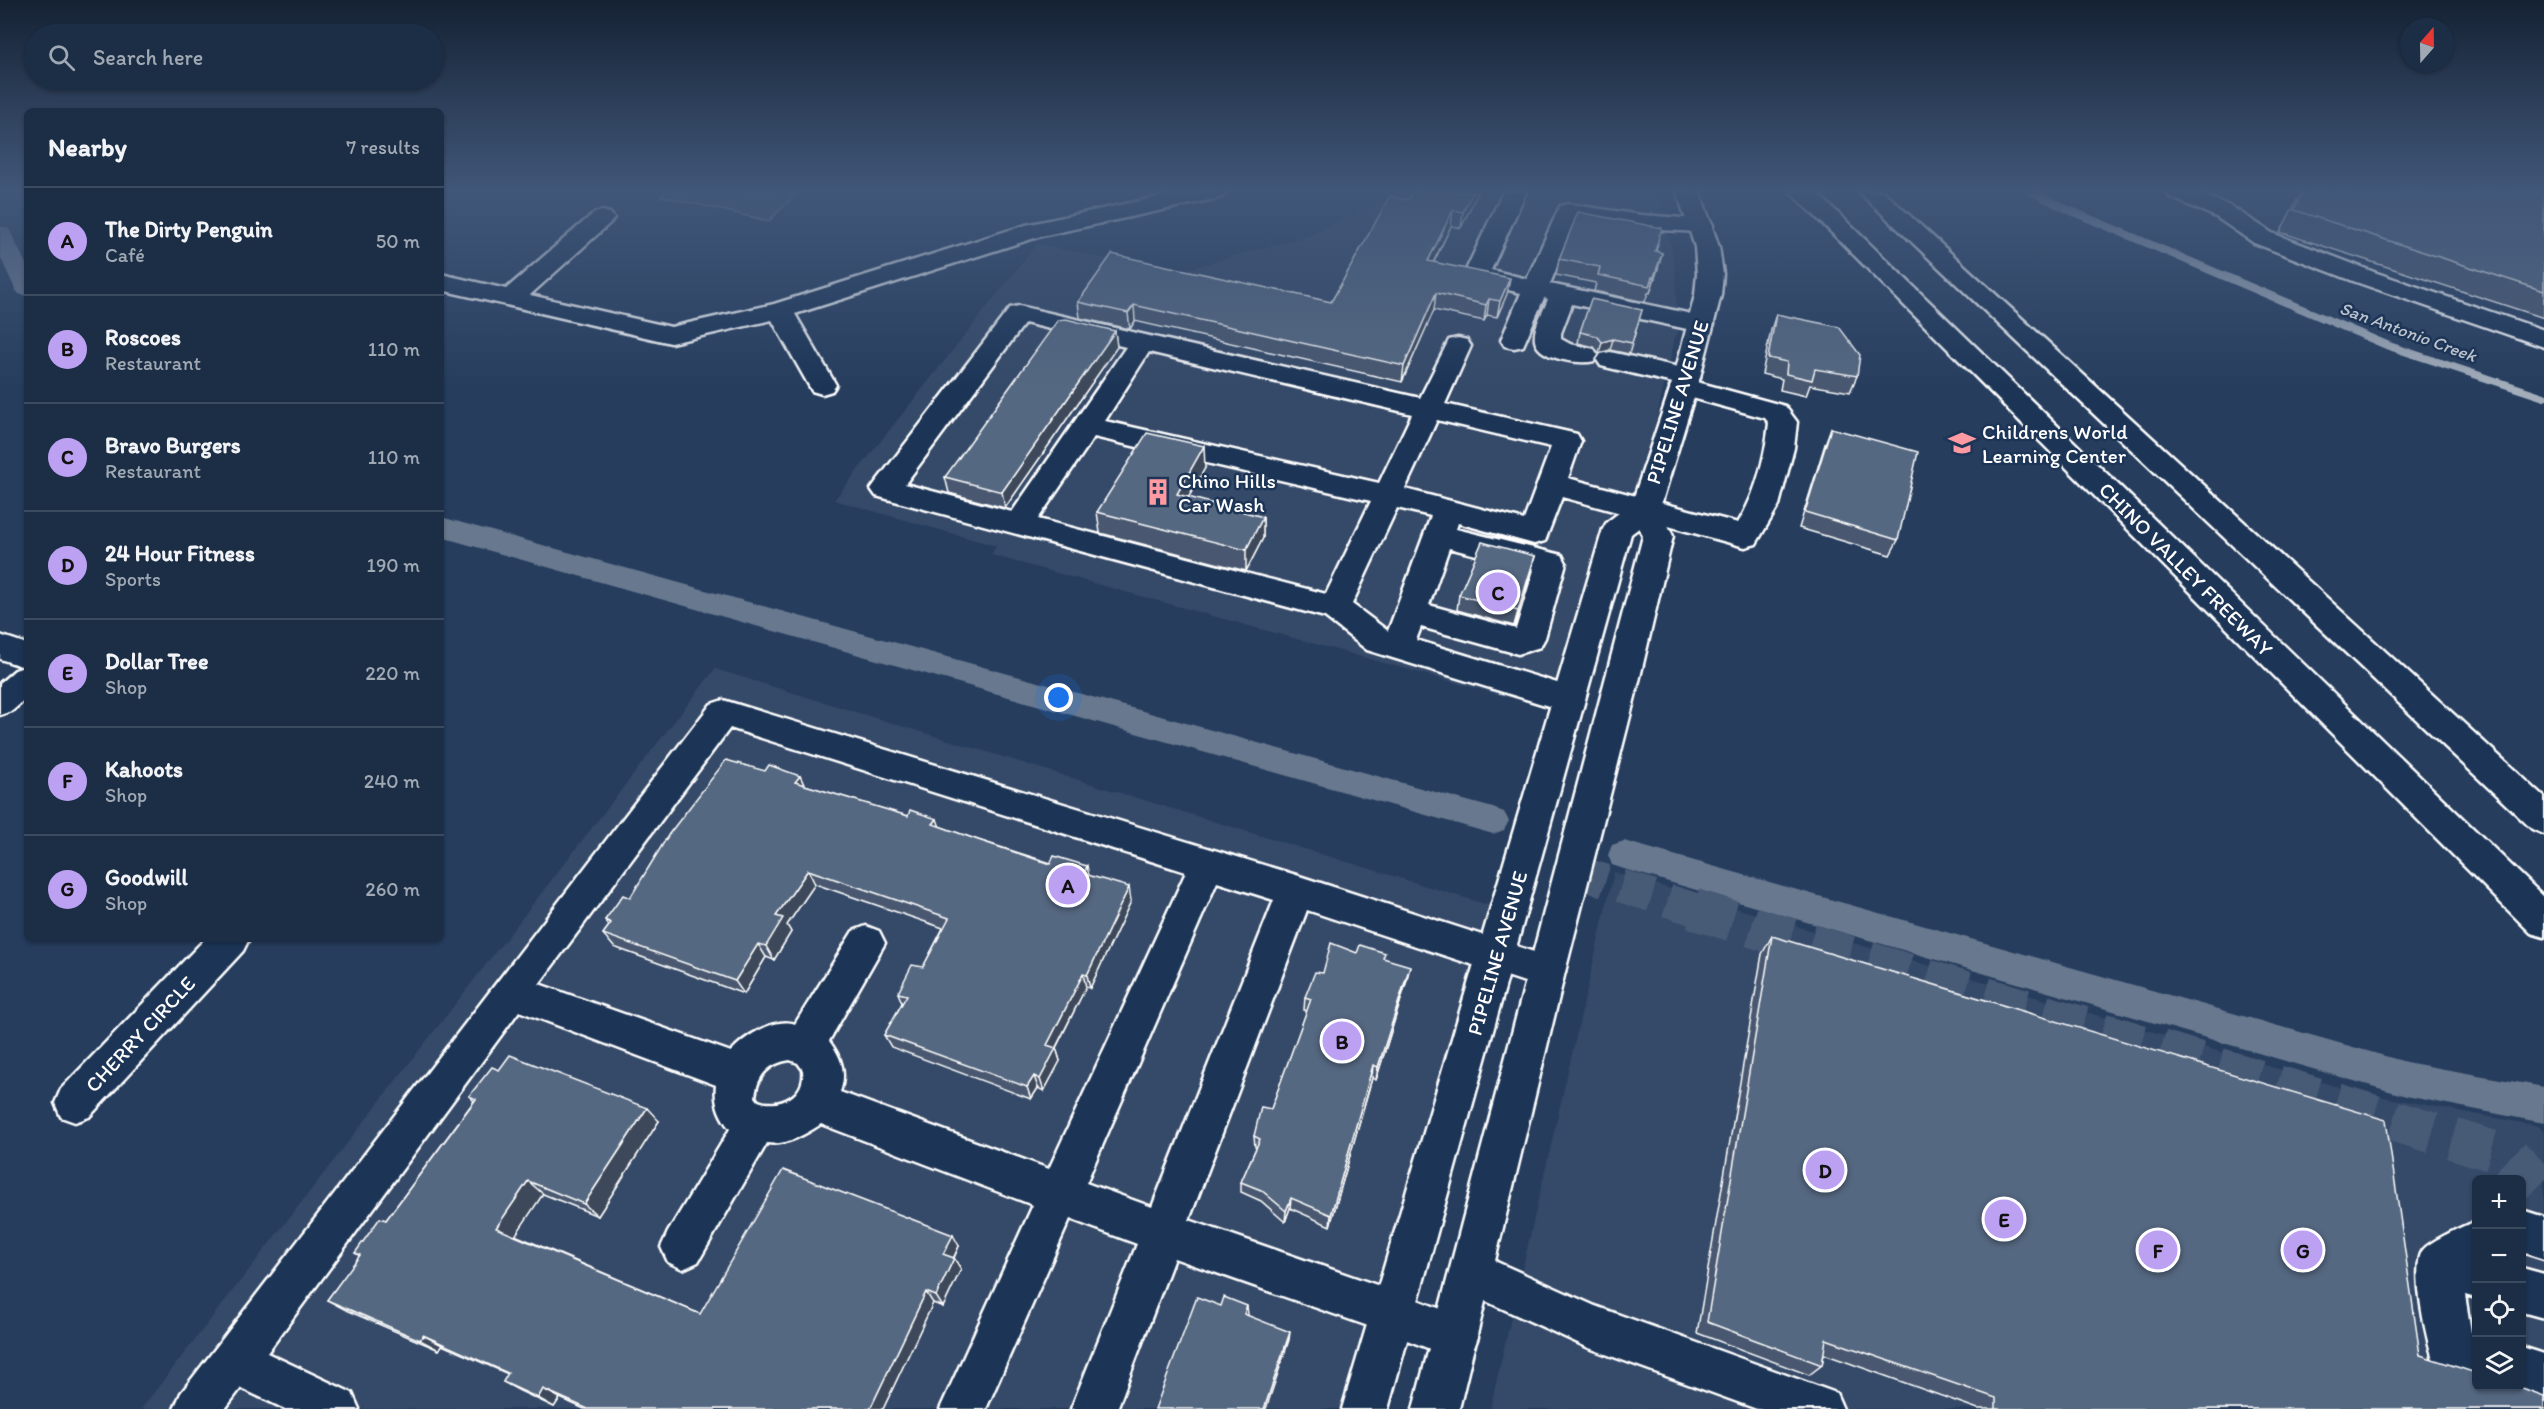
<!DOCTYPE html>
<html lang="en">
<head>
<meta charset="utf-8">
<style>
  :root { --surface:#1c2e46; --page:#25364d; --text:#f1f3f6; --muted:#a0a8b3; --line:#3a4a5f; --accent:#bca0f2 }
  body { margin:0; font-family:Itim,sans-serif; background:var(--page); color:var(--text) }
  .controls { position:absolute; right:18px; bottom:18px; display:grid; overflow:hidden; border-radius:9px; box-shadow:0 2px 4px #0004 }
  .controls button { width:54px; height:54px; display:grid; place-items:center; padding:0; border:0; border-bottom:2px solid var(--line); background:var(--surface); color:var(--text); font:30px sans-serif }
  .compass { position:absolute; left:2400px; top:18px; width:54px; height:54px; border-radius:50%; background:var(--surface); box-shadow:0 2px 4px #0004; rotate:20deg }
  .you { position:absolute; left:1059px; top:698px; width:21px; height:21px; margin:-15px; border:4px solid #fff; border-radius:50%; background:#1a73e8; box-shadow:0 0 0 9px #1a73e833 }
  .badge { display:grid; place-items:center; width:39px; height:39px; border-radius:50%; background:var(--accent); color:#111; font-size:20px; font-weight:700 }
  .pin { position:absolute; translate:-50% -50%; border:3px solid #fff; box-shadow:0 2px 6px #0006 }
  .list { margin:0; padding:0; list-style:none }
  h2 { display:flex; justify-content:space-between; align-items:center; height:78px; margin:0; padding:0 24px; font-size:26px }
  h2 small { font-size:20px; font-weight:400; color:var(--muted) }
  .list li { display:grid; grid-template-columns:39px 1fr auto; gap:18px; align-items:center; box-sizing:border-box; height:108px; padding:0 24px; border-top:2px solid var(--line) }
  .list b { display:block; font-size:22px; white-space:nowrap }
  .list p { margin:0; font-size:20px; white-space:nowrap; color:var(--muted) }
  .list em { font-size:20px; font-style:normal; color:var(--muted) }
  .icon { flex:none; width:33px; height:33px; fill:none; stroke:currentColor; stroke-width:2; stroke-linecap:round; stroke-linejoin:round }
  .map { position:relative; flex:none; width:2544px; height:1409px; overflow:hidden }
  .search { position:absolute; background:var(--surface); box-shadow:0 2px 4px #0004; left:24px; top:24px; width:420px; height:66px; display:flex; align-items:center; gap:15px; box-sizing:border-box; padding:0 21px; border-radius:33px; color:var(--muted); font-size:22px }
  .panel { position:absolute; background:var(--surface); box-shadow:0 2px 4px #0004; left:24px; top:108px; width:420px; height:834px; border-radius:9px }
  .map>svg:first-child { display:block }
  .built { fill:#344a68; fill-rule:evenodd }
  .green { fill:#425672; stroke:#a0aab8; stroke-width:1.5 }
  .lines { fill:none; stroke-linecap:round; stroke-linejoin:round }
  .stream { stroke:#a4aebb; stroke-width:8 }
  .canal { fill:#67788e; fill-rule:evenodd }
  .minor-tunnel-far1 { stroke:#475a76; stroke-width:33; stroke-dasharray:33 16; stroke-linecap:butt }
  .minor-tunnel { stroke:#475a76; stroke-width:41; stroke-dasharray:41 20; stroke-linecap:butt }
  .minor-casing { stroke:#fff; stroke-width:5 }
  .major-casing { stroke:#fff; stroke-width:5 }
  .highway-casing { stroke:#fff; stroke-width:5 }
  .minor { fill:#1d3557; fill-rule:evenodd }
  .major { fill:#1d3557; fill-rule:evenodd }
  .highway { fill:#1d3557; fill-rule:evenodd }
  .wall { fill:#49596f; stroke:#fff; stroke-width:1.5 }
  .shaded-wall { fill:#3c485a; stroke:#fff; stroke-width:1.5 }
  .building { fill:#556781; stroke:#fff; stroke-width:1.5 }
  .labels { text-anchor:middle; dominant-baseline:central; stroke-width:5; stroke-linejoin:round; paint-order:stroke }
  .far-water-label { font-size:18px; font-style:italic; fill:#bbc2cc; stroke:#1d3557 }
  .street-label { font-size:21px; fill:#fff; stroke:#1d3557 }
  .poi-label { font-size:21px; fill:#fff; stroke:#1d3557; text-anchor:start }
</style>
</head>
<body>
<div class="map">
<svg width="2544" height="1409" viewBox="0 0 2544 1409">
  <rect width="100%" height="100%" fill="#263d5e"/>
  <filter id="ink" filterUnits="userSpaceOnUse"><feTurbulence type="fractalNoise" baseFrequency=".0167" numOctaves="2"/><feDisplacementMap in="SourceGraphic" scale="12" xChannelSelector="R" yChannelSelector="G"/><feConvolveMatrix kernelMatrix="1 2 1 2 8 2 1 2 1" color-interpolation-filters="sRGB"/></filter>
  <g filter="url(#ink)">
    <g class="built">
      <polygon points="1400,192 1653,192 1661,203 1675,266 1677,330 1635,513 1580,717 991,555 996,546 834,500 1037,244 1173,273 1307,236"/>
      <polygon points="715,669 1521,915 1383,1409 141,1409"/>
      <path d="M1614,872L2352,1091L2539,1126L2544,1132V1409H1490ZM2476,1180H2522V1386H2476Z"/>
    </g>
    <polygon class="green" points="666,192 798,192 769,221 661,196"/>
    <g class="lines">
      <polyline class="stream" points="2032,192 2069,210 2389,346 2544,397"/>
      <g class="canal">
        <polygon points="0,226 8,228 11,233 27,266 27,296 19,294 15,289 0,256"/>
        <polygon points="441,517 1493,808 1504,812 1509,821 1504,830 1493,834 441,537"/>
        <polygon points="1624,841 2406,1062 2544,1087 2544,1123 2406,1096 1624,869 1612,865 1608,855 1612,845"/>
      </g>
      <polyline class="minor-tunnel-far1" points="1574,871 1697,910"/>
      <polyline class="minor-tunnel" points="1693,909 2509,1156 2544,1192"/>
      <defs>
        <g id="minor">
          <polygon points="1182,192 1226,192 1222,197 1214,199 1041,236 795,314 836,385 832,391 822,394 812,391 772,320 671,343 441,290 441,274 506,289 594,213 602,211 610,213 614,218 610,223 530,295 671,327 774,304 1026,225"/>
          <path d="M1503,192H1526L1491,270L1527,279L1560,206L1568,204L1641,215L1710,220L1713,225L1710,230L1701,232L1641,229L1576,219L1550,284L1701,316L1710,318L1714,324L1710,330L1701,332L1572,304L1561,333V339L1570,344L1594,349L1598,355L1594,361C1580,365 1537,359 1535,340C1533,327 1544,311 1548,299L1544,298L1523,346L1514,348L1505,346L1501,340L1521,293L1474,282L1466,270Z"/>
          <polygon points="2166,192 2197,192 2232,207 2272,233 2374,272 2544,330 2544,347 2356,282 2254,243 2216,217 2170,197"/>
          <path d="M1019,306L1420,398L1449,340L1458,338L1467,340L1471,346L1445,404L1577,434L1581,441L1568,478L1738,523C1756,494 1765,458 1769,423L1765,418L1674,393L1670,387L1673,383L1601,366L1597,360L1601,354L1610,352L1697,371L1700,377L1697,382L1785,406L1797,422L1794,448L1779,505L1756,544L1745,547L1562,497L1545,541L1534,544L1458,523L1456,529L1562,555L1566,563L1545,638L1540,647L1518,654L1421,627L1416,640L1580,690L1584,699L1580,708L1568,712L1367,650L1325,617L876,496L871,489L876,482L1010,308ZM1025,323L1126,347L1012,512L905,484ZM1149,352L1412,414L1379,483L1105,421ZM1437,420L1551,447L1524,520L1405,489ZM1094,437L1371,501L1326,594L1038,519ZM1397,508L1431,516L1388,631L1352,604ZM1449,548L1534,570L1516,629L1429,605Z"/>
          <polygon points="0,635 27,644 27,698 12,711 0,715 0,683 15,670 24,667 0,659"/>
          <path d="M723,700L1296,875L1559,960L1565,972L1559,984L1546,989L1307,910L1189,1220L1394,1291L1472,1321L1478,1337L1472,1353L1456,1359L1394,1335L1174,1258L1117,1409H1071L1137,1244L1070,1219L986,1409H940L1033,1205L821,1124C806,1134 786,1146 767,1143L698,1262L683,1269L668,1262L661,1247L668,1232L730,1129C719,1116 714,1101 716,1085L519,1011L267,1353L352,1393L359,1409H285L241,1388L225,1409H174L181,1393L711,704ZM730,728L1186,872L1049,1169L840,1092C847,1072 841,1057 829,1041L885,943L879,931L866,926L853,931L795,1024C775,1017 743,1037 731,1052L539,984ZM1217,882L1274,900L1152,1207L1086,1183ZM790,1060L798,1063L803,1070C806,1096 779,1109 758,1101L755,1097C757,1075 769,1063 790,1060Z"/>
          <polygon points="205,939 249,939 243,951 89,1117 75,1122 61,1117 55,1103 61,1089"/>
          <polygon points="2522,1210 2544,1217 2544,1259 2522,1252"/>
          <path d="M2476,1221V1298L2465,1295L2471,1332L2476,1334V1379L2435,1364C2427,1344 2410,1267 2423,1250C2430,1241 2465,1225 2476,1221Z"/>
          <polygon points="1472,1251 1595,1306 1836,1393 1843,1409 1757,1409 1589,1348 1457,1288 1450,1273 1457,1258"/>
          <polygon points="2522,1268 2544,1274 2544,1318 2522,1312"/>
          <polygon points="2522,1347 2544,1354 2544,1400 2507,1386 2522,1386"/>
        </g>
        <polygon id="major" points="1677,192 1700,192 1719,247 1723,274 1721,295 1700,377 1660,508 1673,536 1640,677 1565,972 1459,1409 1413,1409 1643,536 1639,528 1631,534 1388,1409 1342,1409 1603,529 1607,522 1632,503 1674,377 1695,295 1697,274 1695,247"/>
        <g id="highway">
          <polygon points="1791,192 1816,192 2544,897 2544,937 2531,933"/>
          <polygon points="1859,192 1884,192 2544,797 2544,834 2532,829"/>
        </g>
      </defs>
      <use href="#minor" class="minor-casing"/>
      <use href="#major" class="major-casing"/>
      <use href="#highway" class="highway-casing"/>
      <use href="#minor" class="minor"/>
      <use href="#major" class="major"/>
      <use href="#highway" class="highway"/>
    </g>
    <g class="wall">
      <polygon points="1478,192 1461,228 1451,226 1434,262 1507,294 1497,317 1487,315 1484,321 1434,310 1402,382 1135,321 1130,329 1080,318 1078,302 1331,302 1408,200"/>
      <polygon points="2301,192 2544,192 2544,318 2280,232"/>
      <polygon points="1658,244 1656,251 1662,253 1650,293 1648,293 1645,302 1594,291 1596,283 1556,275 1559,259"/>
      <polygon points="1642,310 1629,354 1610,350 1599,353 1594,347 1578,343 1580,332"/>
      <polygon points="1776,314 1857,376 1850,392 1810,385 1806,396 1780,390 1782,379 1762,374 1771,330"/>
      <polygon points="1115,331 1117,347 1005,508 949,493 945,477"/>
      <polygon points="1831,428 1898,540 1890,555 1799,528 1825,444"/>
      <polygon points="1205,468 1188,498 1263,517 1263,538 1246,571 1100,533 1097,512"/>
      <polygon points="1535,556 1531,572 1514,626 1457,610 1459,595"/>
      <polygon points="765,771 800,776 804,785 939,826 978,840 1089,875 1131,901 1090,988 1086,987 1056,1048 1060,1061 1044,1091 1038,1088 1031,1099 891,1047 884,1035 902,1003 898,993 923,967 943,928 815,884 787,925 791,932 774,960 766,957 744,994 614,947 603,934 609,926 605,920 630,898"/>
      <polygon points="1772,936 2420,1355 2544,1409 1978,1409 1824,1354 1822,1365 1809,1375 1697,1333 1762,954"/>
      <polygon points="1357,953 1384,959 1407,980 1376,1080 1372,1078 1330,1226 1290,1208 1285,1222 1261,1201 1241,1192 1241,1182 1256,1148 1255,1147 1254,1136 1271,1109 1307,1011 1304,1010 1305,997 1323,973"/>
      <polygon points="499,1070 659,1121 598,1216 543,1194 515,1235 700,1314 959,1246 954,1258 961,1269 943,1307 933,1303 883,1409 584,1409 560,1398 554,1407 520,1391 503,1382 508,1374 442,1345 439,1350 348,1311 327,1300 360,1256 355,1253 386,1220 474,1101 469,1096"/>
    </g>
    <g class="shaded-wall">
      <polygon points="1473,192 1478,192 1461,228 1463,212"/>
      <polygon points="1453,210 1451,226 1426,277 1428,261"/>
      <polygon points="1662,253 1658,269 1650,293 1654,277"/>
      <polygon points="1510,278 1507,294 1497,317 1500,301"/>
      <polygon points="1436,293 1434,310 1402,382 1404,366"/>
      <polygon points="1489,299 1487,315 1484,321 1486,305"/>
      <polygon points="1134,305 1135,321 1130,329 1128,313"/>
      <polygon points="1115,331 1117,347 1005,508 1002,492"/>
      <polygon points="1613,339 1610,350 1599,353 1602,342"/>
      <polygon points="1204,446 1205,468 1178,516 1177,494"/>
      <polygon points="1263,517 1263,538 1246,571 1246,550"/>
      <polygon points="1535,556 1531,572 1514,626 1518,611"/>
      <polygon points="800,776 807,791 795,782"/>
      <polygon points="937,819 942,833 933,824"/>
      <polygon points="1087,866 1090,881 1084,874"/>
      <polygon points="808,870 815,884 787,925 791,932 774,960 766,946 776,916"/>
      <polygon points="1129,887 1131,901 1090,988 1087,975"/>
      <polygon points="758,944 766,957 744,994 735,981"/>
      <polygon points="1410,966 1407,980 1376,1080 1378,1067"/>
      <polygon points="1083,974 1086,987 1051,1057 1047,1045"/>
      <polygon points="1056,1048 1060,1061 1044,1091 1040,1079"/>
      <polygon points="1373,1065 1372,1078 1330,1226 1331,1215"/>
      <polygon points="1034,1076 1038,1088 1031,1099 1027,1087"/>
      <polygon points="647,1108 659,1121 598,1216 584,1204"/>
      <polygon points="528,1181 543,1194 513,1239 496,1228"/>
      <polygon points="1291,1198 1290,1208 1285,1222 1286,1211"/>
      <polygon points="953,1235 959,1246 950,1265 943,1254"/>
      <polygon points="954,1258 961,1269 943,1307 936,1296"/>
      <polygon points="926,1292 933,1303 883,1409 870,1409"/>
      <polygon points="1247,1306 1248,1315 1245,1323 1244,1314"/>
      <polygon points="1290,1332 1289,1340 1266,1409 1264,1409"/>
      <polygon points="423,1335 442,1345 439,1350 420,1340"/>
      <polygon points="543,1389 560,1398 554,1407 538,1398"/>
    </g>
    <g class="building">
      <polygon points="1412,192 1473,192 1463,212 1453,210 1428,261 1510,278 1500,301 1489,299 1486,305 1436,293 1404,366 1134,305 1128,313 1078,302 1112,254 1331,302 1390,196 1408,200"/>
      <polygon points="2303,192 2544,192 2544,291 2294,210"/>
      <polygon points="1578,212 1662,228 1655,251 1662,253 1654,277 1652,277 1649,286 1598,275 1600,267 1559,259"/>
      <polygon points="1591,299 1642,310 1632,343 1613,339 1602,342 1597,336 1580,332"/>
      <polygon points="1776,314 1839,327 1860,355 1857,376 1815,369 1812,380 1786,374 1787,362 1768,358"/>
      <polygon points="1066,319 1115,331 1002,492 945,477 1058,320"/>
      <polygon points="1831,428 1918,452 1898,540 1805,512"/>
      <polygon points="1147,433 1204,446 1177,494 1263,517 1246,550 1097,512"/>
      <polygon points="1482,542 1535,556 1518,611 1459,595"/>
      <polygon points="726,760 765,771 769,765 800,776 795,782 908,816 910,810 937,819 933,824 978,840 1050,864 1054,856 1087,866 1084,874 1129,887 1087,975 1083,974 1047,1045 1056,1048 1040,1079 1034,1076 1027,1087 884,1035 907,995 898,993 912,965 923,967 949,918 808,870 776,916 783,918 766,946 758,944 735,981 603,934 611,923 605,920 623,895 630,898 669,834"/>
      <polygon points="1772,936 2386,1120 2420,1355 2476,1373 2476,1386 2517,1386 2544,1396 2544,1409 1996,1409 1996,1398 1826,1339 1822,1365 1707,1322"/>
      <polygon points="1331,943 1357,953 1360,945 1385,953 1383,958 1410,966 1378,1067 1373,1065 1331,1215 1291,1198 1286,1211 1261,1190 1241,1182 1260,1139 1254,1136 1261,1107 1271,1109 1311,999 1305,997 1315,972 1323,973"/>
      <polygon points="510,1055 647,1108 584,1204 528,1181 496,1228 700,1314 783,1170 953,1235 943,1254 954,1258 936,1296 926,1292 870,1409 588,1409 543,1389 538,1398 503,1382 508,1373 423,1335 420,1340 327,1300 360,1255 355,1253 380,1218 386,1220 476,1099 469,1096 492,1067 499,1070"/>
      <polygon points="1197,1297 1221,1306 1224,1297 1247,1306 1244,1314 1290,1332 1264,1409 1155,1409"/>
    </g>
  </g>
  <linearGradient id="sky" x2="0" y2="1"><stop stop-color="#152234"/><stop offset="0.49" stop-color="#415779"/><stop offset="1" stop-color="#415779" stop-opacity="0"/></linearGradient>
  <rect width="2544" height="389" fill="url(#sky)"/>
  <defs>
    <symbol id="school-bare" viewBox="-9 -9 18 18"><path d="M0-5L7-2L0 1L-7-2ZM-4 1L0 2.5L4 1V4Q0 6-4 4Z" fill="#ff9aa2" stroke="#1d3557" stroke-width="2.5" paint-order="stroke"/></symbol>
    <symbol id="building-bare" viewBox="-9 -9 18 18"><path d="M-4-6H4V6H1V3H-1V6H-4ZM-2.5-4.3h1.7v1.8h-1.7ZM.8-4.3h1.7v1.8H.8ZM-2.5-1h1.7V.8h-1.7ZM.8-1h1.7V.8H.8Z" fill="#ff9aa2" stroke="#1d3557" stroke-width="2.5" paint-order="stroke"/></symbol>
  </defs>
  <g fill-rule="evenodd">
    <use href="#school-bare" x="1943" y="424" width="38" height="38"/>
    <use href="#building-bare" x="1139" y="473" width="38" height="38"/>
  </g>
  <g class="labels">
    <g class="far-water-label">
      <text transform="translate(2408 332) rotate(20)">San Antonio Creek</text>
    </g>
    <g class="street-label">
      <text transform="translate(1677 402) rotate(-73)">PIPELINE AVENUE</text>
      <text transform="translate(2186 569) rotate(45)">CHINO VALLEY FREEWAY</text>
      <text transform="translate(1497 953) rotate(-74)">PIPELINE AVENUE</text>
      <text transform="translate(140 1034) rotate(-47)">CHERRY CIRCLE</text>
    </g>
    <g class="poi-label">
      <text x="1982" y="431">Childrens World<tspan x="1982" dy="24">Learning Center</tspan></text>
      <text x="1178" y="480">Chino Hills<tspan x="1178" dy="24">Car Wash</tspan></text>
    </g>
  </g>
</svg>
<div class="controls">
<button>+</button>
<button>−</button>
<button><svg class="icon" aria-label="locate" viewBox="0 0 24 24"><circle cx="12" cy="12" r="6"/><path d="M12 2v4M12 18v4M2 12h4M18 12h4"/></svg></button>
<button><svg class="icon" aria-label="layers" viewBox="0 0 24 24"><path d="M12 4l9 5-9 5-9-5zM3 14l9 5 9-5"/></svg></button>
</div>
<svg class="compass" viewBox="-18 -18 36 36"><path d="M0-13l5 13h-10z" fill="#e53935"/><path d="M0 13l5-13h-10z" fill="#a0a8b3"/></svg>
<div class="you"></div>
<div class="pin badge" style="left:1068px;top:885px">A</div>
<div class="pin badge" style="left:1342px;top:1041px">B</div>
<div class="pin badge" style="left:1498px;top:592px">C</div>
<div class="pin badge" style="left:1825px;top:1170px">D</div>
<div class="pin badge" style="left:2004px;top:1219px">E</div>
<div class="pin badge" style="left:2158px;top:1250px">F</div>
<div class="pin badge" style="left:2303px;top:1250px">G</div>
<div class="search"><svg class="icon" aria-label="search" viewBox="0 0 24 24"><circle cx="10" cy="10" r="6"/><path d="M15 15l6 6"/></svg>Search here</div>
<section class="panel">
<h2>Nearby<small>7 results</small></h2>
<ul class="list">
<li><span class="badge">A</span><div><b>The Dirty Penguin</b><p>Café</p></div><em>50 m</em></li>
<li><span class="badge">B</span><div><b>Roscoes</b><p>Restaurant</p></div><em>110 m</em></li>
<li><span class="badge">C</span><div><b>Bravo Burgers</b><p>Restaurant</p></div><em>110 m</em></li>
<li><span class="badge">D</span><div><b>24 Hour Fitness</b><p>Sports</p></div><em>190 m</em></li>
<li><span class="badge">E</span><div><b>Dollar Tree</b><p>Shop</p></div><em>220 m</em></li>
<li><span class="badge">F</span><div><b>Kahoots</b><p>Shop</p></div><em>240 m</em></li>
<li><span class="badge">G</span><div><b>Goodwill</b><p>Shop</p></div><em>260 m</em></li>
</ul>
</section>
</div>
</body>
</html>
